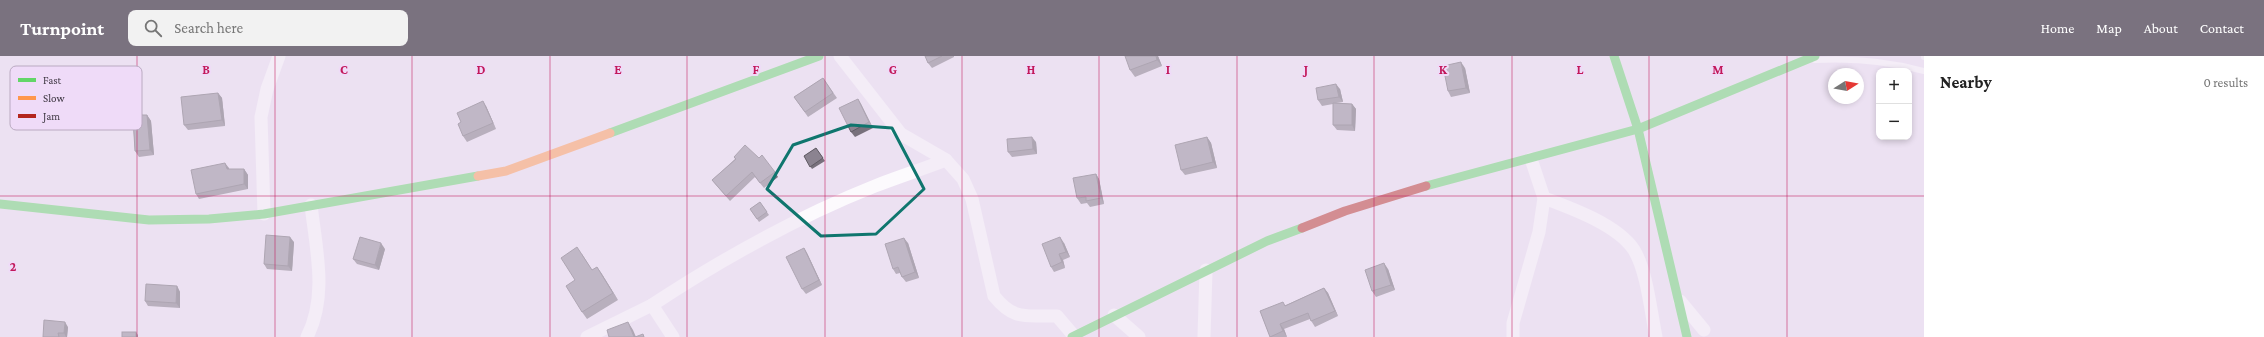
<!DOCTYPE html>
<html lang="en">
<head>
<meta charset="utf-8">
<style>
  :root { --surface:#fff; --page:#f2f2f2; --text:#222; --muted:#767676; --line:#e0e0e0; --accent:#7a727f }
  body { margin:0; font-family:"Crimson Pro",serif; background:var(--page); color:var(--text) }
  .controls { position:absolute; right:12px; top:12px; display:grid; overflow:hidden; border-radius:8px; box-shadow:0 2px 6px #0003 }
  .controls button { width:36px; height:36px; display:grid; place-items:center; padding:0; border:0; border-bottom:1px solid var(--line); background:var(--surface); color:var(--text); font:20px sans-serif }
  .compass { position:absolute; left:1828px; top:12px; width:36px; height:36px; border-radius:50%; background:var(--surface); box-shadow:0 2px 6px #0003; rotate:79deg }
  .list { margin:0; padding:0; list-style:none }
  h2 { display:flex; justify-content:space-between; align-items:center; height:52px; margin:0; padding:0 16px; font-size:17px }
  h2 small { font-size:13px; font-weight:400; color:var(--muted) }
  .icon { flex:none; width:22px; height:22px; fill:none; stroke:currentColor; stroke-width:2; stroke-linecap:round; stroke-linejoin:round }
  .map { position:relative; flex:none; width:1924px; height:281px; overflow:hidden }
  header { display:flex; align-items:center; gap:24px; box-sizing:border-box; height:56px; padding:0 20px; background:var(--accent); color:#fff }
  header strong { font-size:19px }
  nav { display:flex; gap:22px; margin-inline-start:auto; font-size:14px }
  .search { width:280px; height:36px; background:var(--page); display:flex; align-items:center; gap:10px; box-sizing:border-box; padding:0 14px; border-radius:8px; color:var(--muted); font-size:15px }
  main { display:flex }
  aside { flex:1; background:var(--surface) }
  .map>svg:first-child { display:block }
  .lines { fill:none; stroke-linecap:round; stroke-linejoin:round }
  .lane { stroke:#fcfafd; stroke-width:6 }
  .street { stroke:#fcfafd; stroke-width:13 }
  .fast { stroke:#63d668; stroke-width:9 }
  .slow { stroke:#ff974d; stroke-width:9 }
  .jam { stroke:#b3261e; stroke-width:9 }
  .wall { fill:#78717c }
  .shaded-wall { fill:#615c65 }
  .building { fill:#8b8390; stroke:#615c65 }
  .marked { fill:none; stroke:#0f766e; stroke-width:3; stroke-linejoin:round }
  .grid { fill:none; stroke:#c2185b; stroke-width:1; stroke-opacity:0.55 }
  .key { fill:#efdbf8; stroke:#baaac1; stroke-width:1 }
  .key-label { font-size:11px; fill:#3d3641 }
  .grid-label { font-size:13px; text-anchor:middle; font-weight:bold; fill:#c2185b; stroke:#efdbf8; stroke-width:4; stroke-linejoin:round; paint-order:stroke }
</style>
</head>
<body>
<header>
<strong>Turnpoint</strong>
<div class="search"><svg class="icon" aria-label="search" viewBox="0 0 24 24"><circle cx="10" cy="10" r="6"/><path d="M15 15l6 6"/></svg>Search here</div>
<nav><a>Home</a><a>Map</a><a>About</a><a>Contact</a></nav>
</header>
<main>
<div class="map">
<svg width="1924" height="281" viewBox="0 0 1924 281">
  <rect width="100%" height="100%" fill="#ece1f2"/>
  <g class="lines">
    <g class="lane">
      <polyline points="1924,0 1924,1"/>
      <path d="M1815,4C1852,2 1888,5 1924,15"/>
    </g>
    <g class="street">
      <polyline points="840,0 901,78 946,104"/>
      <path d="M1544,142C1571,152 1618,169 1634,194C1647,215 1651,257 1656,281"/>
      <polyline points="264,158 261,61 267,33 279,0"/>
      <polyline points="1680,245 1704,274"/>
      <polyline points="1114,259 1139,281"/>
      <path d="M307,281C328,240 316,193 311,149"/>
      <polyline points="587,281 652,249"/>
      <path d="M673,281L652,249C722,203 797,161 875,130C898,121 923,113 946,104L963,123L972,143L994,240C1015,266 1027,259 1057,260L1074,280"/>
      <polyline points="1204,281 1206,214"/>
      <polyline points="1513,281 1513,267 1539,176 1544,142 1531,103"/>
    </g>
    <g class="fast">
      <polyline points="1614,0 1638,73 1687,281"/>
      <polyline points="610,77 819,0"/>
      <polyline points="1426,130 1638,73 1815,0"/>
      <polyline points="0,148 149,164 209,163 264,158 478,120"/>
      <polyline points="1072,281 1267,185 1302,172"/>
    </g>
    <polyline class="slow" points="478,120 506,115 610,77"/>
    <polyline class="jam" points="1302,172 1345,155 1426,130"/>
  </g>
  <g class="wall">
    <polygon points="925,0 954,0 954,1 932,12 928,7"/>
    <polygon points="1158,0 1162,10 1135,21 1130,14"/>
    <polygon points="1465,12 1470,37 1451,41 1448,35"/>
    <polygon points="823,22 837,42 808,61 794,41"/>
    <polygon points="1340,33 1343,46 1336,47 1352,48 1356,53 1355,75 1337,74 1333,69 1333,48 1322,50 1318,44"/>
    <polygon points="218,37 222,42 225,70 188,74 184,69"/>
    <polygon points="858,43 861,48 873,72 855,81 851,76"/>
    <polygon points="42,46 39,62 16,56 12,51"/>
    <polygon points="141,49 142,59 147,59 151,65 154,99 139,101 135,95 133,67 106,70 102,64"/>
    <polygon points="486,50 496,73 467,86 463,80 461,66"/>
    <polygon points="1207,81 1211,87 1217,112 1185,119 1181,114"/>
    <polygon points="1036,86 1037,98 1012,101 1008,96"/>
    <polygon points="816,92 825,105 812,113 804,100"/>
    <polygon points="734,101 759,102 775,116 778,121 764,132 755,121 730,145 716,129 712,124 735,103"/>
    <polygon points="229,112 229,113 244,113 248,119 248,133 199,143 196,138"/>
    <polygon points="1096,118 1099,123 1104,148 1090,151 1087,147 1081,148 1077,142"/>
    <polygon points="760,146 769,159 759,166 750,153"/>
    <polygon points="294,186 292,215 267,213 264,208"/>
    <polygon points="908,187 919,222 906,226 902,221 900,217 896,218 893,213"/>
    <polygon points="1064,187 1070,201 1063,204 1065,212 1054,216 1051,211"/>
    <polygon points="804,192 807,197 822,229 806,238 802,233"/>
    <polygon points="385,193 379,214 357,208 353,203"/>
    <polygon points="582,198 592,214 597,211 618,244 587,263 582,256 575,224"/>
    <polygon points="1388,213 1395,234 1376,241 1372,235"/>
    <polygon points="177,230 180,236 180,252 148,250 145,245"/>
    <polygon points="1324,232 1328,237 1338,260 1315,271 1310,263 1284,273 1287,281 1270,281 1260,255 1286,249"/>
    <polygon points="68,271 67,281 43,281"/>
  </g>
  <g class="shaded-wall">
    <polygon points="1156,0 1158,0 1162,10 1157,4"/>
    <polygon points="1461,6 1465,12 1470,37 1466,32"/>
    <polygon points="1336,28 1340,33 1343,46 1339,41"/>
    <polygon points="218,37 222,42 225,70 222,64"/>
    <polygon points="38,41 42,46 39,62 35,56"/>
    <polygon points="858,43 861,48 873,72 869,66"/>
    <polygon points="137,44 141,49 143,65 139,59"/>
    <polygon points="483,45 486,50 496,73 493,67"/>
    <polygon points="1352,48 1356,53 1355,75 1352,69"/>
    <polygon points="147,59 151,65 154,99 150,94"/>
    <polygon points="1032,81 1036,86 1037,98 1033,93"/>
    <polygon points="1207,81 1211,87 1217,112 1213,106"/>
    <polygon points="225,107 229,112 230,119 227,113"/>
    <polygon points="244,113 248,119 248,133 244,128"/>
    <polygon points="1096,118 1099,123 1104,148 1101,142"/>
    <polygon points="290,181 294,186 292,215 288,210"/>
    <polygon points="1060,181 1064,187 1070,201 1066,196"/>
    <polygon points="904,182 908,187 919,222 915,216"/>
    <polygon points="381,187 385,193 379,214 375,209"/>
    <polygon points="804,192 807,197 822,229 819,224"/>
    <polygon points="1059,198 1063,204 1065,212 1062,206"/>
    <polygon points="1384,207 1388,213 1395,234 1391,229"/>
    <polygon points="597,211 602,218 618,244 613,237"/>
    <polygon points="177,230 180,236 180,252 176,247"/>
    <polygon points="1324,232 1328,237 1338,260 1335,255"/>
    <polygon points="65,266 68,271 67,281 66,281 64,277"/>
    <polygon points="628,266 633,274 636,281 634,281"/>
    <polygon points="1280,268 1284,273 1287,281 1283,275"/>
    <polygon points="136,276 138,279 138,281 136,281"/>
  </g>
  <g class="building">
    <polygon points="925,0 942,0 928,7"/>
    <polygon points="1125,0 1156,0 1157,4 1130,14"/>
    <polygon points="1461,6 1466,32 1448,35 1443,10"/>
    <polygon points="823,22 833,37 805,56 794,41"/>
    <polygon points="1336,28 1339,41 1318,44 1316,32"/>
    <polygon points="218,37 222,64 184,69 181,41"/>
    <polygon points="858,43 869,66 851,76 839,52"/>
    <polygon points="137,44 139,59 147,59 150,94 135,95 133,61 102,64 100,48"/>
    <polygon points="483,45 493,67 463,80 458,68 461,66 457,57"/>
    <polygon points="1333,47 1352,48 1352,69 1333,69"/>
    <polygon points="1032,81 1033,93 1008,96 1007,83"/>
    <polygon points="1207,81 1213,106 1181,114 1175,89"/>
    <polygon points="745,89 759,102 762,99 775,116 760,127 752,116 726,140 712,124 736,103 734,101"/>
    <polygon points="816,92 823,102 810,111 804,100"/>
    <polygon points="225,107 227,113 244,113 244,128 196,138 191,114"/>
    <polygon points="1096,118 1101,142 1086,145 1086,141 1077,142 1073,122"/>
    <polygon points="760,146 767,156 757,163 750,153"/>
    <polygon points="266,179 290,181 288,210 264,208"/>
    <polygon points="360,181 381,187 375,209 353,203"/>
    <polygon points="1060,181 1066,196 1059,198 1062,206 1051,211 1042,188"/>
    <polygon points="904,182 915,216 902,221 898,211 893,213 885,188"/>
    <polygon points="577,191 592,214 597,211 613,237 582,256 566,230 575,224 561,202"/>
    <polygon points="804,192 819,224 802,233 786,201"/>
    <polygon points="1384,207 1391,229 1372,235 1365,214"/>
    <polygon points="146,228 177,230 176,247 145,245"/>
    <polygon points="1324,232 1335,255 1311,265 1308,257 1280,268 1283,275 1270,281 1260,255 1283,246 1285,250"/>
    <polygon points="44,264 65,266 64,277 58,277 59,281 43,281"/>
    <polygon points="628,266 634,281 609,281 607,274"/>
    <rect x="122" y="276" width="14" height="5"/>
    <polygon points="643,278 644,281 635,281"/>
  </g>
  <path d="M0 0H1924V281H0ZM851,69L892,72L924,133L876,178L821,180L767,133L793,89Z" fill="#ece1f2" fill-opacity=".55" fill-rule="evenodd"/>
  <path class="marked" d="M851,69L892,72L924,133L876,178L821,180L767,133L793,89Z"/>
  <path class="grid" d="M137,0V281M275,0V281M412,0V281M550,0V281M687,0V281M825,0V281M962,0V281M1099,0V281M1237,0V281M1374,0V281M1512,0V281M1649,0V281M1787,0V281M0,140H1924"/>
  <rect x="10" y="10" width="132" height="64" rx="6" class="key"/>
  <rect x="18" y="22" width="18" height="4" fill="#63d668"/>
  <rect x="18" y="40" width="18" height="4" fill="#ff974d"/>
  <rect x="18" y="58" width="18" height="4" fill="#b3261e"/>
  <g class="key-label">
    <text x="43" y="28">Fast</text>
    <text x="43" y="46">Slow</text>
    <text x="43" y="64">Jam</text>
  </g>
  <g class="grid-label">
    <text x="206" y="18">B</text>
    <text x="344" y="18">C</text>
    <text x="481" y="18">D</text>
    <text x="618" y="18">E</text>
    <text x="756" y="18">F</text>
    <text x="893" y="18">G</text>
    <text x="1031" y="18">H</text>
    <text x="1168" y="18">I</text>
    <text x="1306" y="18">J</text>
    <text x="1443" y="18">K</text>
    <text x="1580" y="18">L</text>
    <text x="1718" y="18">M</text>
    <text x="13" y="215">2</text>
  </g>
</svg>
<div class="controls">
<button>+</button>
<button>−</button>
</div>
<svg class="compass" viewBox="-18 -18 36 36"><path d="M0-13l5 13h-10z" fill="#e53935"/><path d="M0 13l5-13h-10z" fill="#767676"/></svg>
</div>
<aside>
<h2>Nearby<small>0 results</small></h2>
<ul class="list">
</ul>
</aside>
</main>
</body>
</html>
